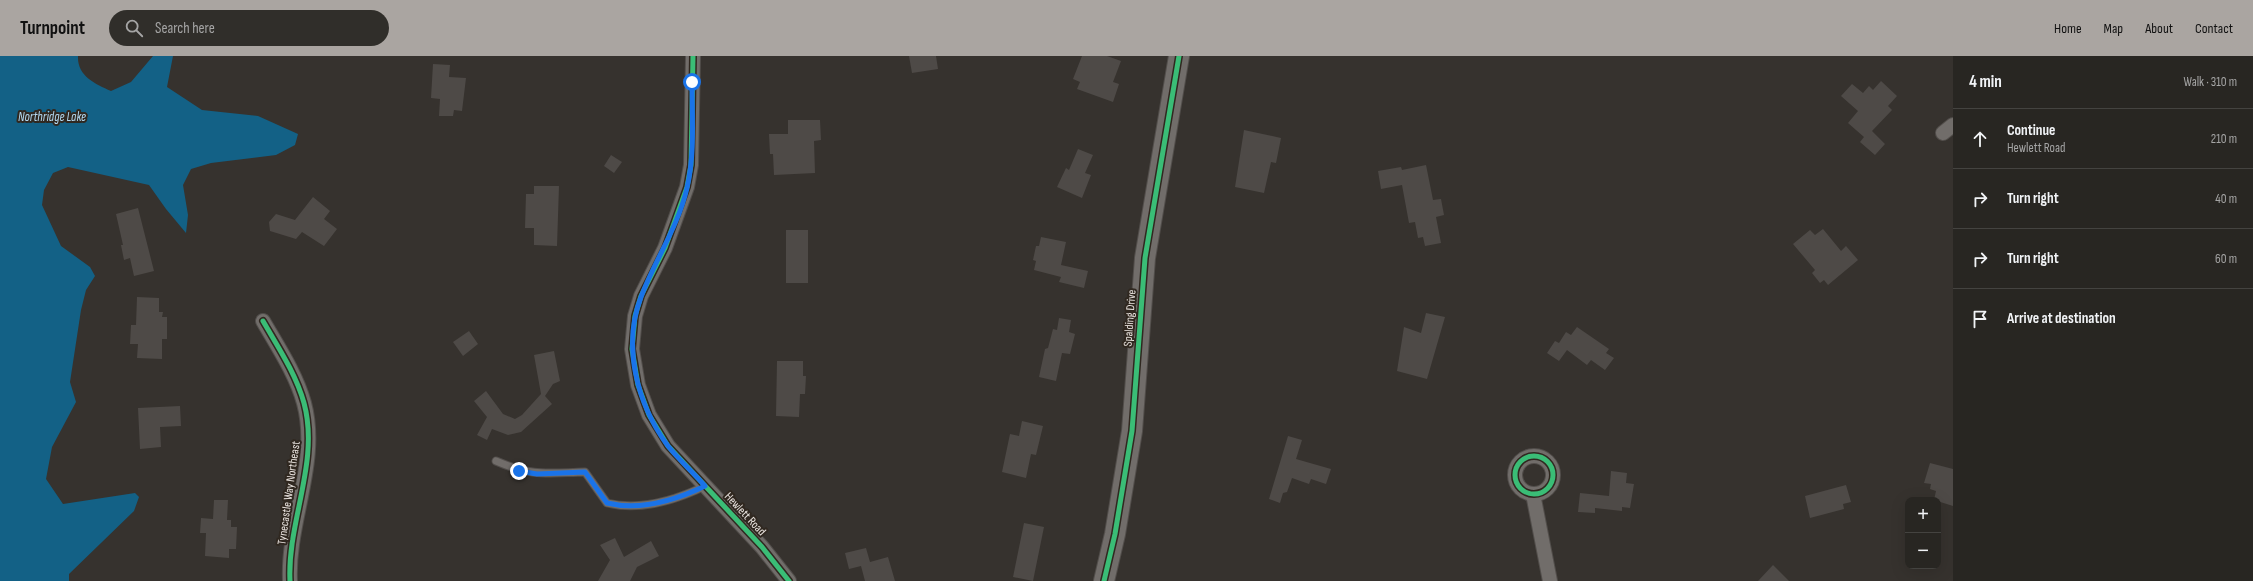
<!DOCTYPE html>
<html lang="en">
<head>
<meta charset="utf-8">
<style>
  :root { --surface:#282622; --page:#302e2a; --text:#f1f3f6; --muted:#a5a5a5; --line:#444340; --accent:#aaa5a1 }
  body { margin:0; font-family:"Sofia Sans Condensed",sans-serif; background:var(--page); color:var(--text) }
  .controls { position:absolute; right:12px; bottom:12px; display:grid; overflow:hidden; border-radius:8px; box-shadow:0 4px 16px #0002 }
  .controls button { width:36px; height:36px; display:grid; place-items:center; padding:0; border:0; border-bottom:1px solid var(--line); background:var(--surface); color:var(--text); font:20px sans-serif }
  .stop { position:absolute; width:12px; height:12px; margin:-9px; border:3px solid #1a73e8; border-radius:50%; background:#fff }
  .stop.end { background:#1a73e8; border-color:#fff; box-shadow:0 1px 4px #0008 }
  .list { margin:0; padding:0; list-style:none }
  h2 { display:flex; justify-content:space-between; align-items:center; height:52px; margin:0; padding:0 16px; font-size:17px }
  h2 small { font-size:13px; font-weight:400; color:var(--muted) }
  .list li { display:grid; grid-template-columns:26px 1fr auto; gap:12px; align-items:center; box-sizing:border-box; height:60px; padding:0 16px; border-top:1px solid var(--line) }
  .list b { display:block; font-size:15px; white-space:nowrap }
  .list p { margin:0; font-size:13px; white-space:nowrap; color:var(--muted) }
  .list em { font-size:13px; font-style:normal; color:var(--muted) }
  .icon { flex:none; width:22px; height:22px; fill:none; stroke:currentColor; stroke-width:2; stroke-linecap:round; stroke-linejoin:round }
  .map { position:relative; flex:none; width:1953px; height:525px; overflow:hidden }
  header { display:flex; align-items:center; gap:24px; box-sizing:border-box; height:56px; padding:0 20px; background:var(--accent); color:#111 }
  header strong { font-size:19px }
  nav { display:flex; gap:22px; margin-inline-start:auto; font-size:14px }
  .search { width:280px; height:36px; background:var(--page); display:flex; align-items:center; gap:10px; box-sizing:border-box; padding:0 14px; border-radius:22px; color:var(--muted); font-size:15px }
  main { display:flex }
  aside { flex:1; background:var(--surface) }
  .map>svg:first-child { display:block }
  .water { fill:#136186 }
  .building { fill:#4e4a47 }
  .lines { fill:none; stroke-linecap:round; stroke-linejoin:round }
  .lane-casing { stroke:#524e4b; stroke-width:9 }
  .street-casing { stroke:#524e4b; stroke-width:16 }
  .secondary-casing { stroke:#524e4b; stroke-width:22 }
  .lane { stroke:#716d6a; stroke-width:7 }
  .street { stroke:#716d6a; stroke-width:14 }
  .secondary { stroke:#716d6a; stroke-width:20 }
  .cycleway-casing { stroke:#302820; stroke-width:8 }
  .cycleway { stroke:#3abd76; stroke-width:5 }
  .route { stroke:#1a73e8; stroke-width:5 }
  .labels { text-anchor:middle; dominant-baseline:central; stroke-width:4; stroke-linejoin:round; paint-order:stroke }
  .street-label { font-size:12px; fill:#e9e3df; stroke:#302820 }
  .water-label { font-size:13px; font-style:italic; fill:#b3d9f1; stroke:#302820 }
</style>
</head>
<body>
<header>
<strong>Turnpoint</strong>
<div class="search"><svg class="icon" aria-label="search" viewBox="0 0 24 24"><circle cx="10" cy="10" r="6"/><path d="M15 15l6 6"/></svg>Search here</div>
<nav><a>Home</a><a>Map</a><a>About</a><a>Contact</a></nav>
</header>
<main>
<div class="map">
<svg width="1953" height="525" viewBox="0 0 1953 525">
  <rect width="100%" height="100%" fill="#36322e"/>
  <path class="water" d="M0,0H78C77,20 95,28 111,35L131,26L153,0H173L167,31L202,54L258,60L298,78L295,89L276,99L211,107L191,113L183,129L188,159L186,177L166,153L149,129L68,111L53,117L44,134L42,149L61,190L90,211L95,220L86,234L81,254L70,326L76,346L52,391L46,423L63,448L135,437L139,441L134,455L69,518V525H0Z"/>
  <g class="building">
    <polygon points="909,0 936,0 938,13 912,17"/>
    <polygon points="1082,0 1107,0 1121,5 1113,26 1119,28 1113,46 1077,33 1080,26 1073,23"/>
    <polygon points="433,8 450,9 449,21 466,22 462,55 454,54 453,60 439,60 440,43 431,42"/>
    <polygon points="1881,25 1897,40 1888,50 1892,54 1872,75 1885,88 1875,99 1860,86 1864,81 1848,67 1858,55 1841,40 1852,28 1863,37 1869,30 1873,34"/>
    <polygon points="788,64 820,64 821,84 814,85 815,117 774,119 773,98 770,98 769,78 788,78"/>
    <polygon points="1244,74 1281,82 1276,107 1271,106 1264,137 1235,131"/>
    <polygon points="1078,93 1093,99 1085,117 1091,119 1082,142 1057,131 1066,112 1069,114"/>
    <polygon points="611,99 622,106 614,117 604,110"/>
    <polygon points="1426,109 1433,144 1441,143 1444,159 1436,161 1441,187 1425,190 1423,181 1418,182 1415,166 1409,167 1402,129 1381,133 1378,115 1401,111 1402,114"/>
    <polygon points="534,130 559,130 557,190 534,189 534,172 525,172 526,138 534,138"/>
    <polygon points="313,141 330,155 324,163 337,173 324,190 302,176 296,183 270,175 269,166 276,158 295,164"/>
    <polygon points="138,152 154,215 134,220 130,202 124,204 121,189 123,189 116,158"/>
    <polygon points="1823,173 1841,195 1846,190 1858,204 1828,229 1824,224 1820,227 1812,217 1815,214 1793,188 1810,174 1815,179"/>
    <rect x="786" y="174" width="22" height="53"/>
    <polygon points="1041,181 1066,186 1061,209 1088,215 1084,232 1059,226 1061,221 1034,214 1036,205 1033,204 1036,190 1039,190"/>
    <polygon points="137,241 159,242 159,256 163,256 162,261 167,261 167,283 162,283 162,303 137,302 138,288 130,288 131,269 136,269"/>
    <polygon points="1426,257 1445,261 1427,323 1397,315 1404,271 1421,277"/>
    <polygon points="1059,262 1071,264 1069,276 1075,278 1070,298 1062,297 1056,325 1039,321 1045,293 1048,292 1053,273 1057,274"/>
    <polygon points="1577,271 1609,293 1606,297 1614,302 1605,314 1591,304 1587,309 1567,294 1559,305 1547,297 1555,285 1559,287 1566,276 1571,279"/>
    <polygon points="469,275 478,288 463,300 453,286"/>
    <polygon points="554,295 560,325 553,328 545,340 552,348 521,376 508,379 492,373 487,384 477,379 487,361 474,345 486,335 503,358 515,363 522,359 541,338 534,299"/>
    <polygon points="777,305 803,305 803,320 806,320 805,338 800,338 799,361 776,360"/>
    <polygon points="180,350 181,370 160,371 161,391 140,393 138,352"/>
    <polygon points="1022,365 1043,370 1036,399 1031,398 1026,422 1002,416 1010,378 1019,380"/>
    <polygon points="1288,380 1302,384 1296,403 1331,413 1326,428 1311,423 1309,428 1292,422 1287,436 1283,437 1280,447 1269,443"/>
    <polygon points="1930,407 1953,413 1953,450 1934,444 1936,435 1930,433 1931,428 1924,427"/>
    <polygon points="1611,415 1627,417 1626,427 1634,428 1630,452 1622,451 1622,455 1595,452 1595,457 1578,456 1580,437 1609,440"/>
    <polygon points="1846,429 1851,446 1843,448 1844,453 1810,462 1805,440"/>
    <polygon points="214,444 228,444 227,464 231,464 231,471 237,471 236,493 229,493 229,502 205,500 206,477 200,477 201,462 213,463"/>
    <polygon points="1024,467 1044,471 1033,525 1013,521"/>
    <polygon points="615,482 624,501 651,485 659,500 637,511 630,525 598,525 610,504 600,489"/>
    <polygon points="866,492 870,506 888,501 895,525 865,525 861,510 849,513 845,497"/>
    <polygon points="1773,509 1789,525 1758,525"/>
  </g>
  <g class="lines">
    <defs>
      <path id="lane" d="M496,405C533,421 547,417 585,416L607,447C640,455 676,444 705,430"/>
      <g id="street">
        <polyline points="693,0 691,109 687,131 665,192 641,240 635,260 632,293 638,329 649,359 668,390 762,491 789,525"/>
        <polyline points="1943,77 1953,69"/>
        <path d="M263,265C278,291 296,318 304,347C320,406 287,466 290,525"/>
        <circle cx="1534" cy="419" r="19"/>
        <polyline points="1533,438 1550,525"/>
      </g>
      <polyline id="secondary" points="1104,525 1115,478 1132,375 1145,202 1179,0"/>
    </defs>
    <use href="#lane" class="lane-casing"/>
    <use href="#street" class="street-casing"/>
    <use href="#secondary" class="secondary-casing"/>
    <use href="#lane" class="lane"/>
    <use href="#street" class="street"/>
    <use href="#secondary" class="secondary"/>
    <defs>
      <g id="cycleway">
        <polyline points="693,0 691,109 687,131 665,192 641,240 635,260 632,293 638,329 649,359 668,390 762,491 789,525"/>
        <path d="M263,265C278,291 296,318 304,347C320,406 287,466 290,525"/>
        <circle cx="1534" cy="419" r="19"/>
        <polyline points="1104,525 1115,478 1132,375 1145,202 1179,0"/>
      </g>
    </defs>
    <use href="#cycleway" class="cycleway-casing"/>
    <use href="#cycleway" class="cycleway"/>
  </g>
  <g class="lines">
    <path class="route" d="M519,415L537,418L585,416L607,447C640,455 676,444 705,430C693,416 679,404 668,390C637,348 622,290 641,241C655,204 678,171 687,132C695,98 692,60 692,26"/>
  </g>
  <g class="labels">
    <g class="street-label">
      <text transform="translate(1130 262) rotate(-86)">Spalding Drive</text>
      <text transform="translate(289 437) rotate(-82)">Tynecastle Way Northeast</text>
      <text transform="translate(745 458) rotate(47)">Hewlett Road</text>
    </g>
    <g class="water-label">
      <text x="52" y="61">Northridge Lake</text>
    </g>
  </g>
</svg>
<div class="controls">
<button>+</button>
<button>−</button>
</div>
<div class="stop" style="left:692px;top:26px"></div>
<div class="stop end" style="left:519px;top:415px"></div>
</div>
<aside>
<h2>4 min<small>Walk · 310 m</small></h2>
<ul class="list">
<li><svg class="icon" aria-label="ahead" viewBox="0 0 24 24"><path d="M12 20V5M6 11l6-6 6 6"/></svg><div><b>Continue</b><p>Hewlett Road</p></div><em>210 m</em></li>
<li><svg class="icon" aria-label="right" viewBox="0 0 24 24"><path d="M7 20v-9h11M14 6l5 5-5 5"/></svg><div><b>Turn right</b></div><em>40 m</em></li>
<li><svg class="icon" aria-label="right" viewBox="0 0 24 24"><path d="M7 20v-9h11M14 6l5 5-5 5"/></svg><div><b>Turn right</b></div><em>60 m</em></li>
<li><svg class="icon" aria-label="arrive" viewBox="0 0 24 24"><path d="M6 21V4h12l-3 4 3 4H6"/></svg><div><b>Arrive at destination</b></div></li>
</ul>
</aside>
</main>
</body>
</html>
